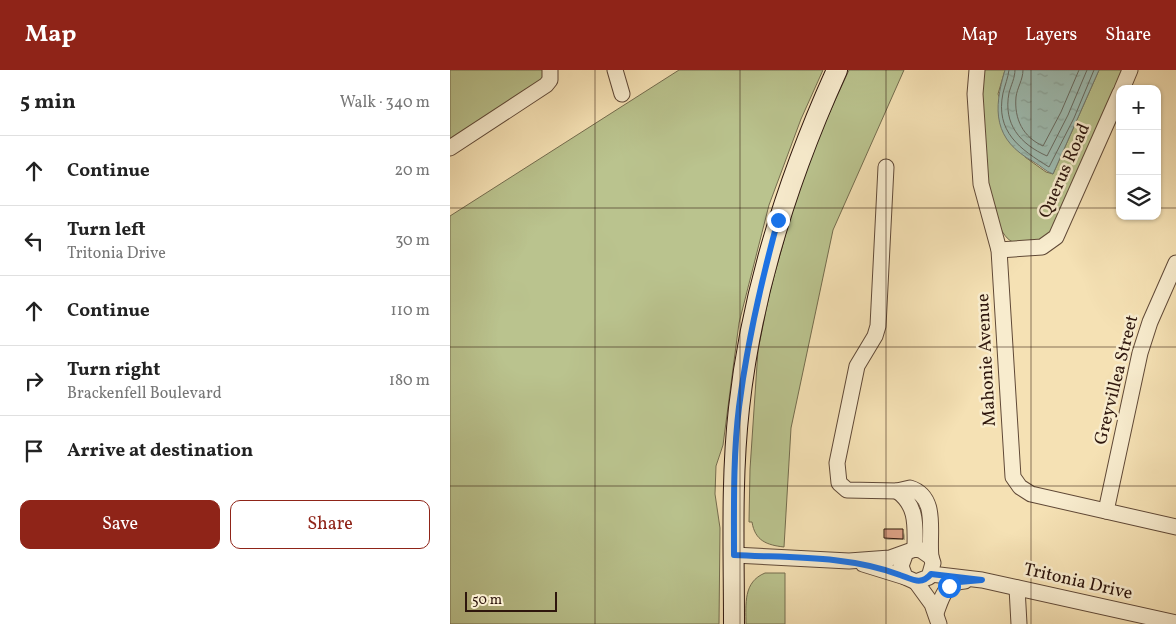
<!DOCTYPE html>
<html lang="en">
<head>
<meta charset="utf-8">
<style>
  :root { --surface:#fff; --page:#f2f2f2; --text:#222; --muted:#767676; --line:#e0e0e0; --accent:#8f2418 }
  body { margin:0; font-family:Vollkorn,serif; background:var(--page); color:var(--text) }
  .controls { position:absolute; right:15px; top:15px; display:grid; overflow:hidden; border-radius:10px; box-shadow:0 1px 4px #0004 }
  .controls button { width:45px; height:45px; display:grid; place-items:center; padding:0; border:0; border-bottom:1px solid var(--line); background:var(--surface); color:var(--text); font:25px sans-serif }
  .scale { position:absolute; left:15px; bottom:12px; width:92px; box-sizing:border-box; padding-left:5px; border:2px solid #2e160d; border-top:0; font-size:14px; line-height:18px; white-space:nowrap; color:#2e160d; -webkit-text-stroke:4px #f8ecce; paint-order:stroke }
  .stop { position:absolute; width:15px; height:15px; margin:-11px; border:4px solid #1a73e8; border-radius:50%; background:#fff }
  .stop.end { background:#1a73e8; border-color:#fff; box-shadow:0 1px 5px #0008 }
  .list { margin:0; padding:0; list-style:none }
  h2 { display:flex; justify-content:space-between; align-items:center; height:65px; margin:0; padding:0 20px; font-size:21px }
  h2 small { font-size:16px; font-weight:400; color:var(--muted) }
  .list li { display:grid; grid-template-columns:32px 1fr auto; gap:15px; align-items:center; box-sizing:border-box; height:70px; padding:0 20px; border-top:1px solid var(--line) }
  .list b { display:block; font-size:19px; white-space:nowrap }
  .list p { margin:0; font-size:16px; white-space:nowrap; color:var(--muted) }
  .list em { font-size:16px; font-style:normal; color:var(--muted) }
  .actions { display:flex; gap:10px; padding:15px 20px }
  .actions a { flex:1; padding:11px 0; border:1px solid var(--accent); border-radius:10px; text-align:center; font-size:18px; color:var(--accent) }
  .actions .main { background:var(--accent); color:#fff }
  .icon { flex:none; width:28px; height:28px; fill:none; stroke:currentColor; stroke-width:2; stroke-linecap:round; stroke-linejoin:round }
  .map { position:relative; flex:none; width:726px; height:554px; overflow:hidden }
  header { display:flex; align-items:center; gap:30px; box-sizing:border-box; height:70px; padding:0 25px; background:var(--accent); color:#fff }
  header strong { font-size:24px }
  nav { display:flex; gap:28px; margin-inline-start:auto; font-size:18px }
  main { display:flex }
  aside { flex:1; background:var(--surface) }
  .map>svg:first-child { display:block }
  .green { fill:#bac38e; stroke:#746c4e }
  .water { fill:url(#water-ripples); stroke:#717a70 }
  .lines { fill:none; stroke-linecap:round; stroke-linejoin:round }
  .shore { stroke:#666960; stroke-width:1 }
  .building { fill:#dda185; stroke:#2e160d; filter:url(#shadow) }
  .street-casing { stroke:#604937; stroke-width:17 }
  .secondary-casing { stroke:#2e160d; stroke-width:22 }
  .street { stroke:#f8ecce; stroke-width:15 }
  .secondary { stroke:#f8ecce; stroke-width:20 }
  .route { stroke:#1a73e8; stroke-width:6 }
  .grid { fill:none; stroke:#2e160d; stroke-width:1; stroke-opacity:0.55 }
  .labels { text-anchor:middle; dominant-baseline:central; stroke-width:5; stroke-linejoin:round; paint-order:stroke }
  .street-label { font-size:18px; fill:#2e160d; stroke:#f8ecce }
</style>
</head>
<body>
<header>
<strong>Map</strong>
<nav><a>Map</a><a>Layers</a><a>Share</a></nav>
</header>
<main>
<aside>
<h2>5 min<small>Walk · 340 m</small></h2>
<ul class="list">
<li><svg class="icon" aria-label="ahead" viewBox="0 0 24 24"><path d="M12 20V5M6 11l6-6 6 6"/></svg><div><b>Continue</b></div><em>20 m</em></li>
<li><svg class="icon" aria-label="left" viewBox="0 0 24 24"><path d="M17 20v-9H6M10 6l-5 5 5 5"/></svg><div><b>Turn left</b><p>Tritonia Drive</p></div><em>30 m</em></li>
<li><svg class="icon" aria-label="ahead" viewBox="0 0 24 24"><path d="M12 20V5M6 11l6-6 6 6"/></svg><div><b>Continue</b></div><em>110 m</em></li>
<li><svg class="icon" aria-label="right" viewBox="0 0 24 24"><path d="M7 20v-9h11M14 6l5 5-5 5"/></svg><div><b>Turn right</b><p>Brackenfell Boulevard</p></div><em>180 m</em></li>
<li><svg class="icon" aria-label="arrive" viewBox="0 0 24 24"><path d="M6 21V4h12l-3 4 3 4H6"/></svg><div><b>Arrive at destination</b></div></li>
</ul>
<div class="actions"><a class="main">Save</a><a>Share</a></div>
</aside>
<div class="map">
<svg width="726" height="554" viewBox="0 0 726 554">
  <defs>
    <pattern id="water-ripples" width="26" height="14" patternUnits="userSpaceOnUse" patternTransform="scale(1.25)"><rect width="26" height="14" fill="#9dbcb2"/><path d="M2 4q2-2 4 0t4 0M15 11q2-2 4 0t4 0" fill="none" stroke="#88a198"/></pattern>
    <filter id="shadow"><feDropShadow dx="3" dy="5.5" stdDeviation="1" flood-color="#0004"/></filter>
  </defs>
  <rect width="100%" height="100%" fill="#f5e1b4"/>
  <filter id="stains"><feTurbulence type="fractalNoise" baseFrequency=".004" numOctaves="4"/><feColorMatrix values="0 0 0 0 .2 0 0 0 0 .09 0 0 0 0 .02 0 0 0 .5 -.17"/></filter>
  <radialGradient id="worn" r=".72"><stop offset=".6" stop-color="#630" stop-opacity="0"/><stop offset="1" stop-color="#630" stop-opacity=".3"/></radialGradient>
  <g class="green">
    <polygon points="0,0 95,0 95,7 0,72"/>
    <polygon points="229,0 373,0 351,49 319,135 289,253 273,375 266,396 265,424 270,458 269,554 0,554 0,146"/>
    <path d="M399,0H454L383,160L341,358L334,477C317,475 305,471 302,452H299L300,399L308,280L320,221L342,141L367,70Z"/>
    <path d="M533,0H555L548,24L575,87L596,102L603,104L649,0H674L604,160L592,171C583,171 573,173 564,172C551,170 542,137 539,126L531,5Z"/>
    <path d="M315,503H335V554H296C296,534 293,512 315,503Z"/>
  </g>
  <path class="water" d="M555,0H649L603,104C595,101 591,96 584,92C543,70 543,40 555,0Z"/>
  <g class="lines">
    <g class="shore">
      <path d="M559,0C558,8 555,15 553,23C545,62 570,79 599,97L624,48L644,0"/>
      <path d="M565,0C565,8 561,15 559,23C553,54 570,74 597,86L618,45L637,0"/>
      <path d="M573,0C573,10 567,18 566,27C564,49 573,67 593,76L611,42L629,0"/>
    </g>
  </g>
  <polygon class="building" points="434,459 453,459 453,469 434,468"/>
  <g class="lines">
    <defs>
      <g id="street">
        <polyline points="165,0 172,24"/>
        <polyline points="527,0 525,24 531,114 549,180 563,407 570,417 581,424 726,457"/>
        <polyline points="672,19 680,0"/>
        <polyline points="0,78 96,15 100,10 100,0"/>
        <path d="M436,97L428,256L425,266L407,296L387,393L389,413L397,420L447,421L460,418C489,427 478,463 481,487"/>
        <polyline points="549,180 592,177 606,167 670,23"/>
        <path d="M447,421C468,436 465,457 465,479"/>
        <polyline points="656,441 690,283 700,252 726,193"/>
        <polyline points="284,485 399,491 440,488 465,479 471,480 481,487 483,493 479,507 466,512 455,507 451,496 455,485"/>
        <polyline points="413,494 455,507"/>
        <polyline points="481,504 532,510 726,553"/>
        <polyline points="466,512 482,534 489,554"/>
        <polyline points="567,518 569,554"/>
        <path d="M486,543C492,527 495,512 515,511"/>
      </g>
      <path id="secondary" d="M284,554C284,482 281,409 289,338C302,220 338,108 387,0"/>
    </defs>
    <use href="#street" class="street-casing"/>
    <use href="#secondary" class="secondary-casing"/>
    <use href="#street" class="street"/>
    <use href="#secondary" class="secondary"/>
  </g>
  <g class="lines">
    <path class="route" d="M328,150C311,212 297,274 289,337C283,386 284,436 284,485C339,488 397,485 450,505C462,509 471,516 481,504L532,510L509,512L499,516"/>
  </g>
  <path class="grid" d="M145,0V554M290,0V554M436,0V554M581,0V554M0,138H670M707,138H726M0,277H726M0,416H726"/>
  <g class="labels">
    <g class="street-label">
      <text transform="translate(615 101) rotate(-66)">Querus Road</text>
      <text transform="translate(537 290) rotate(-93)">Mahonie Avenue</text>
      <text transform="translate(667 310) rotate(-76)">Greyvillea Street</text>
      <text transform="translate(628 512) rotate(13)">Tritonia Drive</text>
    </g>
  </g>
  <rect width="100%" height="100%" filter="url(#stains)"/>
  <rect width="100%" height="100%" fill="url(#worn)"/>
</svg>
<div class="controls">
<button>+</button>
<button>−</button>
<button><svg class="icon" aria-label="layers" viewBox="0 0 24 24"><path d="M12 4l9 5-9 5-9-5zM3 14l9 5 9-5"/></svg></button>
</div>
<div class="scale">50 m</div>
<div class="stop" style="left:499px;top:516px"></div>
<div class="stop end" style="left:328px;top:150px"></div>
</div>
</main>
</body>
</html>
